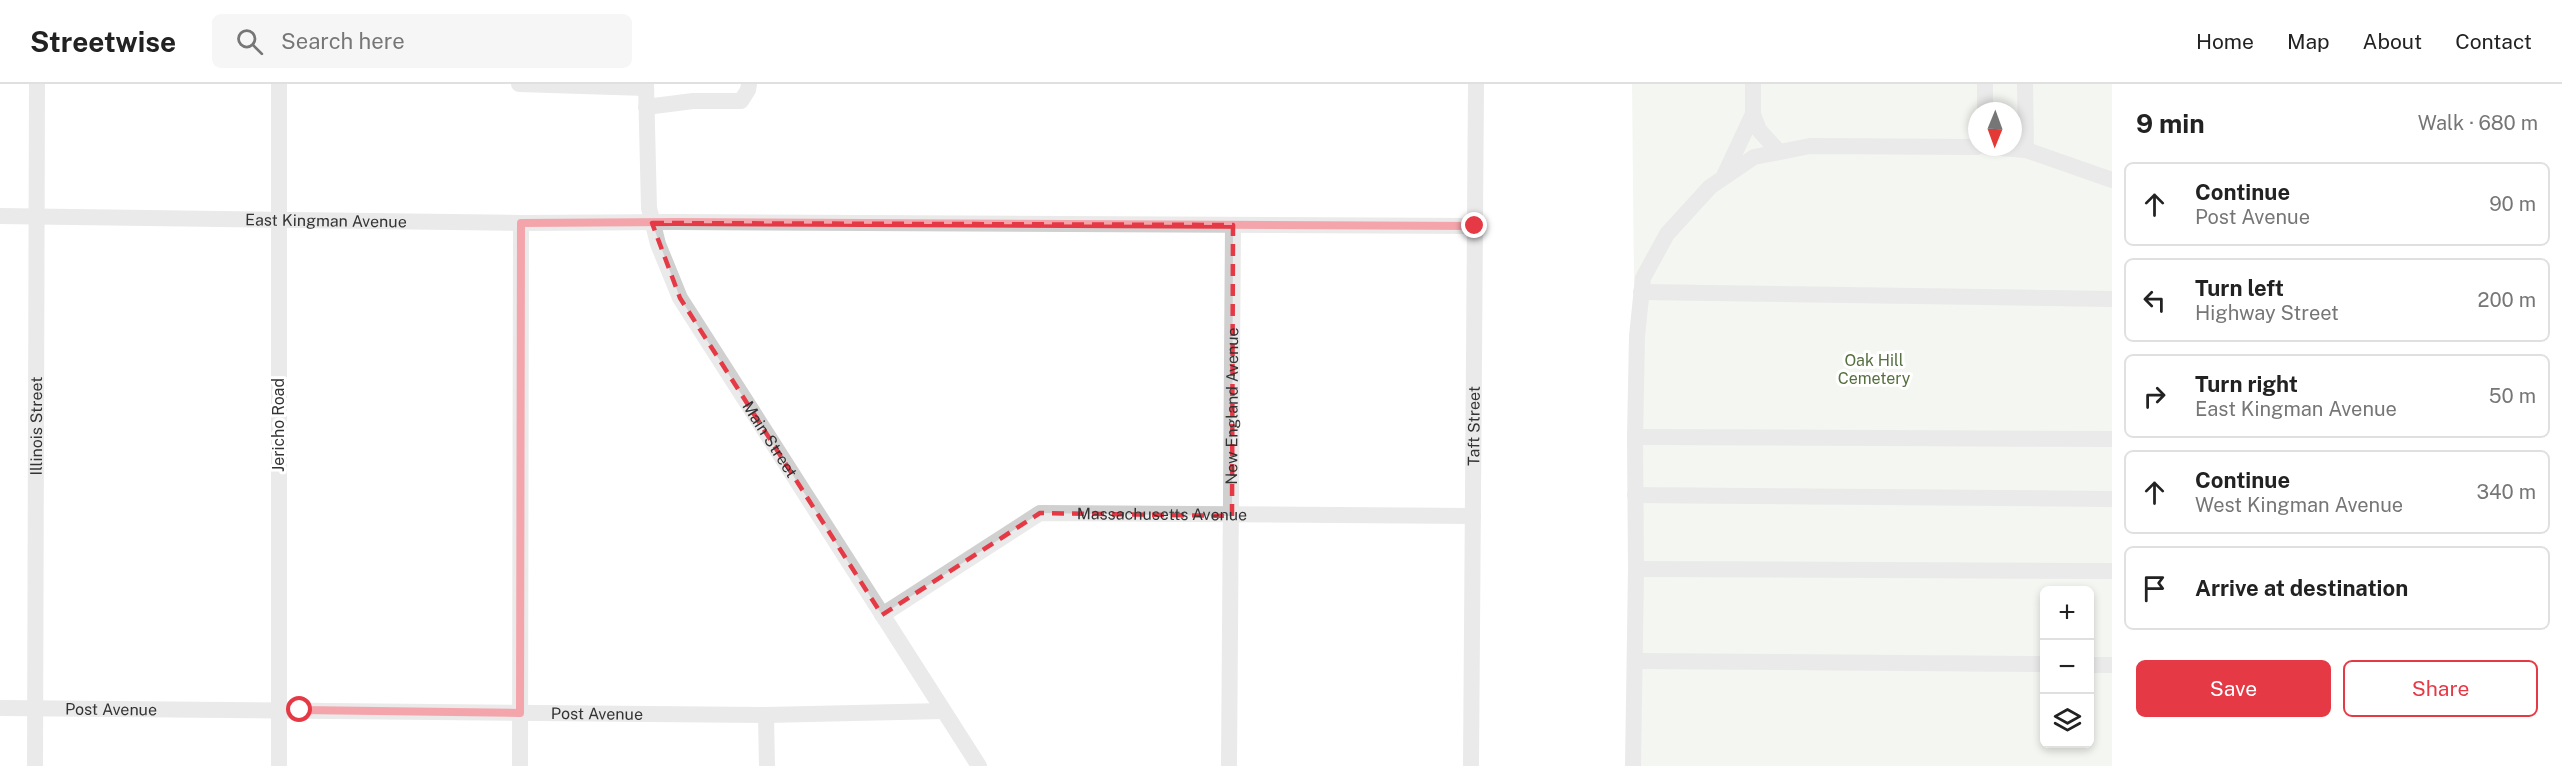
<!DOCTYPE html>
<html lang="en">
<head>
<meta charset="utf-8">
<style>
  :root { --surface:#fff; --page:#f6f6f6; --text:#222; --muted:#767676; --line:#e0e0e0; --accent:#e63946 }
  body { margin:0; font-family:"Public Sans",sans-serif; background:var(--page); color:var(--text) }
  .controls { position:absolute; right:18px; bottom:18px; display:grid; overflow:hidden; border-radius:9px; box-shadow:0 3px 9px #0003 }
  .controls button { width:54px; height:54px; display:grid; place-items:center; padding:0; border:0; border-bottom:2px solid var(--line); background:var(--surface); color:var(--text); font:30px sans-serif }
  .compass { position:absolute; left:1968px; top:18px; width:54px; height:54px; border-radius:50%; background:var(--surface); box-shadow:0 3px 9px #0003; rotate:181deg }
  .stop { position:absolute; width:18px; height:18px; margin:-14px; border:4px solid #e63946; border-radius:50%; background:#fff }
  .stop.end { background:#e63946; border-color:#fff; box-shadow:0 2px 6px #0008 }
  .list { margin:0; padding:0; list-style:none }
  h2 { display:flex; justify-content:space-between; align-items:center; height:78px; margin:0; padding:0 24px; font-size:26px }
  h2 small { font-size:20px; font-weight:400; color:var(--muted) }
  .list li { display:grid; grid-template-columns:39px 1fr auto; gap:18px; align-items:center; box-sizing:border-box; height:84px; margin:0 12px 12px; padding:0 12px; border:2px solid var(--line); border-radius:9px }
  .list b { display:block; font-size:22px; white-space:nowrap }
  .list p { margin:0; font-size:20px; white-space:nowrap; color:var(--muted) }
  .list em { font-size:20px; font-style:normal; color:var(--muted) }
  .actions { display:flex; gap:12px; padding:18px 24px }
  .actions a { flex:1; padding:14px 0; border:2px solid var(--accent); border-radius:9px; text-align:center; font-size:21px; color:var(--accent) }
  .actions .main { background:var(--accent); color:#fff }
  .icon { flex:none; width:33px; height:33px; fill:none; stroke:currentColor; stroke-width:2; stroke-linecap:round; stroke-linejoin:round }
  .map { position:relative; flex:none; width:2112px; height:682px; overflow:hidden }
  header { display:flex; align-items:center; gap:36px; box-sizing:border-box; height:84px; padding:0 30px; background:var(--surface); border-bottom:2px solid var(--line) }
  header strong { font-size:28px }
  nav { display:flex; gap:33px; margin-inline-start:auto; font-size:21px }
  .search { width:420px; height:54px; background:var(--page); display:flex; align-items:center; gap:15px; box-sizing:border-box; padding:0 21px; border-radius:9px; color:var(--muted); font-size:22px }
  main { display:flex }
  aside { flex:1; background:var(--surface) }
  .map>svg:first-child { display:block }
  .green { fill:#e6ecdf; fill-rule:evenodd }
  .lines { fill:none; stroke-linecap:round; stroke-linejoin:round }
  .minor { stroke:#d0d0d0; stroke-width:16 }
  .route { stroke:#e63946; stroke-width:8 }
  .marked { fill:none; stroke:#e63946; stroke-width:4.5; stroke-dasharray:12 8; stroke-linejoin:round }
  .labels { text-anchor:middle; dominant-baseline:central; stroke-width:6; stroke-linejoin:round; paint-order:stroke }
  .street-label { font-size:16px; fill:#333; stroke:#fff }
  .park-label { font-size:16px; fill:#56703f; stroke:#fff }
</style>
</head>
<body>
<header>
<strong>Streetwise</strong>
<div class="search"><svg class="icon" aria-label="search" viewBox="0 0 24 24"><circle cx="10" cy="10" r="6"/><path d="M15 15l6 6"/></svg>Search here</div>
<nav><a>Home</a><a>Map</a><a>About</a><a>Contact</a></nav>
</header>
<main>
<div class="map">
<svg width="2112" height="682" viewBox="0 0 2112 682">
  <rect width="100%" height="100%" fill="#fff"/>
  <path class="green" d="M1632,0H2112V682H1639ZM1977,27H2013V63H1977ZM2044,506H2090V660H2044Z"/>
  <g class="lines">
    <g class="minor">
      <polyline points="519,0 646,4"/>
      <path id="s1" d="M646,0L649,124L658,160L680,214L979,682"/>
      <polyline points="1985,0 1985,27"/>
      <polyline points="2025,0 2026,66"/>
      <polyline points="646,23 693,17 741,17 748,6 749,0"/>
      <polyline points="1753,30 1759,46 1779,68"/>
      <polyline points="1987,63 2026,66 2112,96"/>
      <polyline points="1724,92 1753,30 1753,0"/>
      <path id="s2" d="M0,132L521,139L674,138L1475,142"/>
      <polyline points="1641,208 2112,215"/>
      <polyline points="1635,353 2112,355"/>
      <polyline points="1635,411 2112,415"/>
      <polyline points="1636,485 2112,487"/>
      <path id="s3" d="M882,531L1040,429L1473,432"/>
      <polyline points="1635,577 2044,580"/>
      <polyline points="2090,581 2112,581"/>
      <path id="s4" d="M0,624L766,631L943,627"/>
      <polyline points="766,631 767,682"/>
      <path id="s5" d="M35,682L37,0"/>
      <polyline points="279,682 279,0"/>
      <polyline points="520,682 521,139"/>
      <path id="s6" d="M1229,682L1233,141"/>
      <path id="s7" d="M1471,682L1476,0"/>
      <polyline points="1633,682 1636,485 1635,353 1637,252 1643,194 1667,150 1710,103 1754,73 1810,62 1977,63"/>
    </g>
  </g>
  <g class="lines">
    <polyline class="route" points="300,626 520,629 521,139 675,138 1475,142"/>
  </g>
  <path d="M0 0H2112V682H0ZM652,139L1233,141L1232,432L1040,429L882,531L680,214Z" fill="#fff" fill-opacity=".55" fill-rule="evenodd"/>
  <path class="marked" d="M652,139L1233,141L1232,432L1040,429L882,531L680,214Z"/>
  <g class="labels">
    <g class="street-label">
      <text stroke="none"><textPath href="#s2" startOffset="326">East Kingman Avenue</textPath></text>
      <text stroke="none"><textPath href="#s6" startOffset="360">New England Avenue</textPath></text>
      <text stroke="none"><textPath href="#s5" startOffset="340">Illinois Street</textPath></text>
      <text transform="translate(278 341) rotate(-90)">Jericho Road</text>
      <text stroke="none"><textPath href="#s7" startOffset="340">Taft Street</textPath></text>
      <text stroke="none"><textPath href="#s1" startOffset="387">Main Street</textPath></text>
      <text stroke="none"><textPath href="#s3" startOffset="310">Massachusetts Avenue</textPath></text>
      <text stroke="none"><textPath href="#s4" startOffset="111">Post Avenue</textPath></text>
      <text stroke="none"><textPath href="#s4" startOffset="597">Post Avenue</textPath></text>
    </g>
    <g class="park-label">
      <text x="1874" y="276">Oak Hill<tspan x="1874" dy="18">Cemetery</tspan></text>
    </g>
  </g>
</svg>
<div class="controls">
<button>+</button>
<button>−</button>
<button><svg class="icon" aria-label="layers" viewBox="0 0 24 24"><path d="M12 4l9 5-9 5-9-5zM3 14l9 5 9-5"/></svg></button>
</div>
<svg class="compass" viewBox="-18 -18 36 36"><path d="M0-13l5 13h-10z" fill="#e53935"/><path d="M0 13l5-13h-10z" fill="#767676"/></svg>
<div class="stop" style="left:300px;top:626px"></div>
<div class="stop end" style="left:1475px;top:142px"></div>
</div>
<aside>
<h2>9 min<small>Walk · 680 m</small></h2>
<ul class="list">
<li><svg class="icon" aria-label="ahead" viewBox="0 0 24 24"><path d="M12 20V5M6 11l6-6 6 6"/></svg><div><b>Continue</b><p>Post Avenue</p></div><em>90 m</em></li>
<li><svg class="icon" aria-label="left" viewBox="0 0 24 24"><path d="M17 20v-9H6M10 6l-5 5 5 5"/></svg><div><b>Turn left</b><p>Highway Street</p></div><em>200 m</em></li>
<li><svg class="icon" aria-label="right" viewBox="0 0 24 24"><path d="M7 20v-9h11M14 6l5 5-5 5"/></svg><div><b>Turn right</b><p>East Kingman Avenue</p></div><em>50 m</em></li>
<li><svg class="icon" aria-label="ahead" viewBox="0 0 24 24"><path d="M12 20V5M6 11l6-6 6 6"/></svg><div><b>Continue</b><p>West Kingman Avenue</p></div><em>340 m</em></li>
<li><svg class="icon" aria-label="arrive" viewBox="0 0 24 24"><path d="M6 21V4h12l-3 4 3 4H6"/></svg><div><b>Arrive at destination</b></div></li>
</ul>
<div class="actions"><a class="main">Save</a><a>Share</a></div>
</aside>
</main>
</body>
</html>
